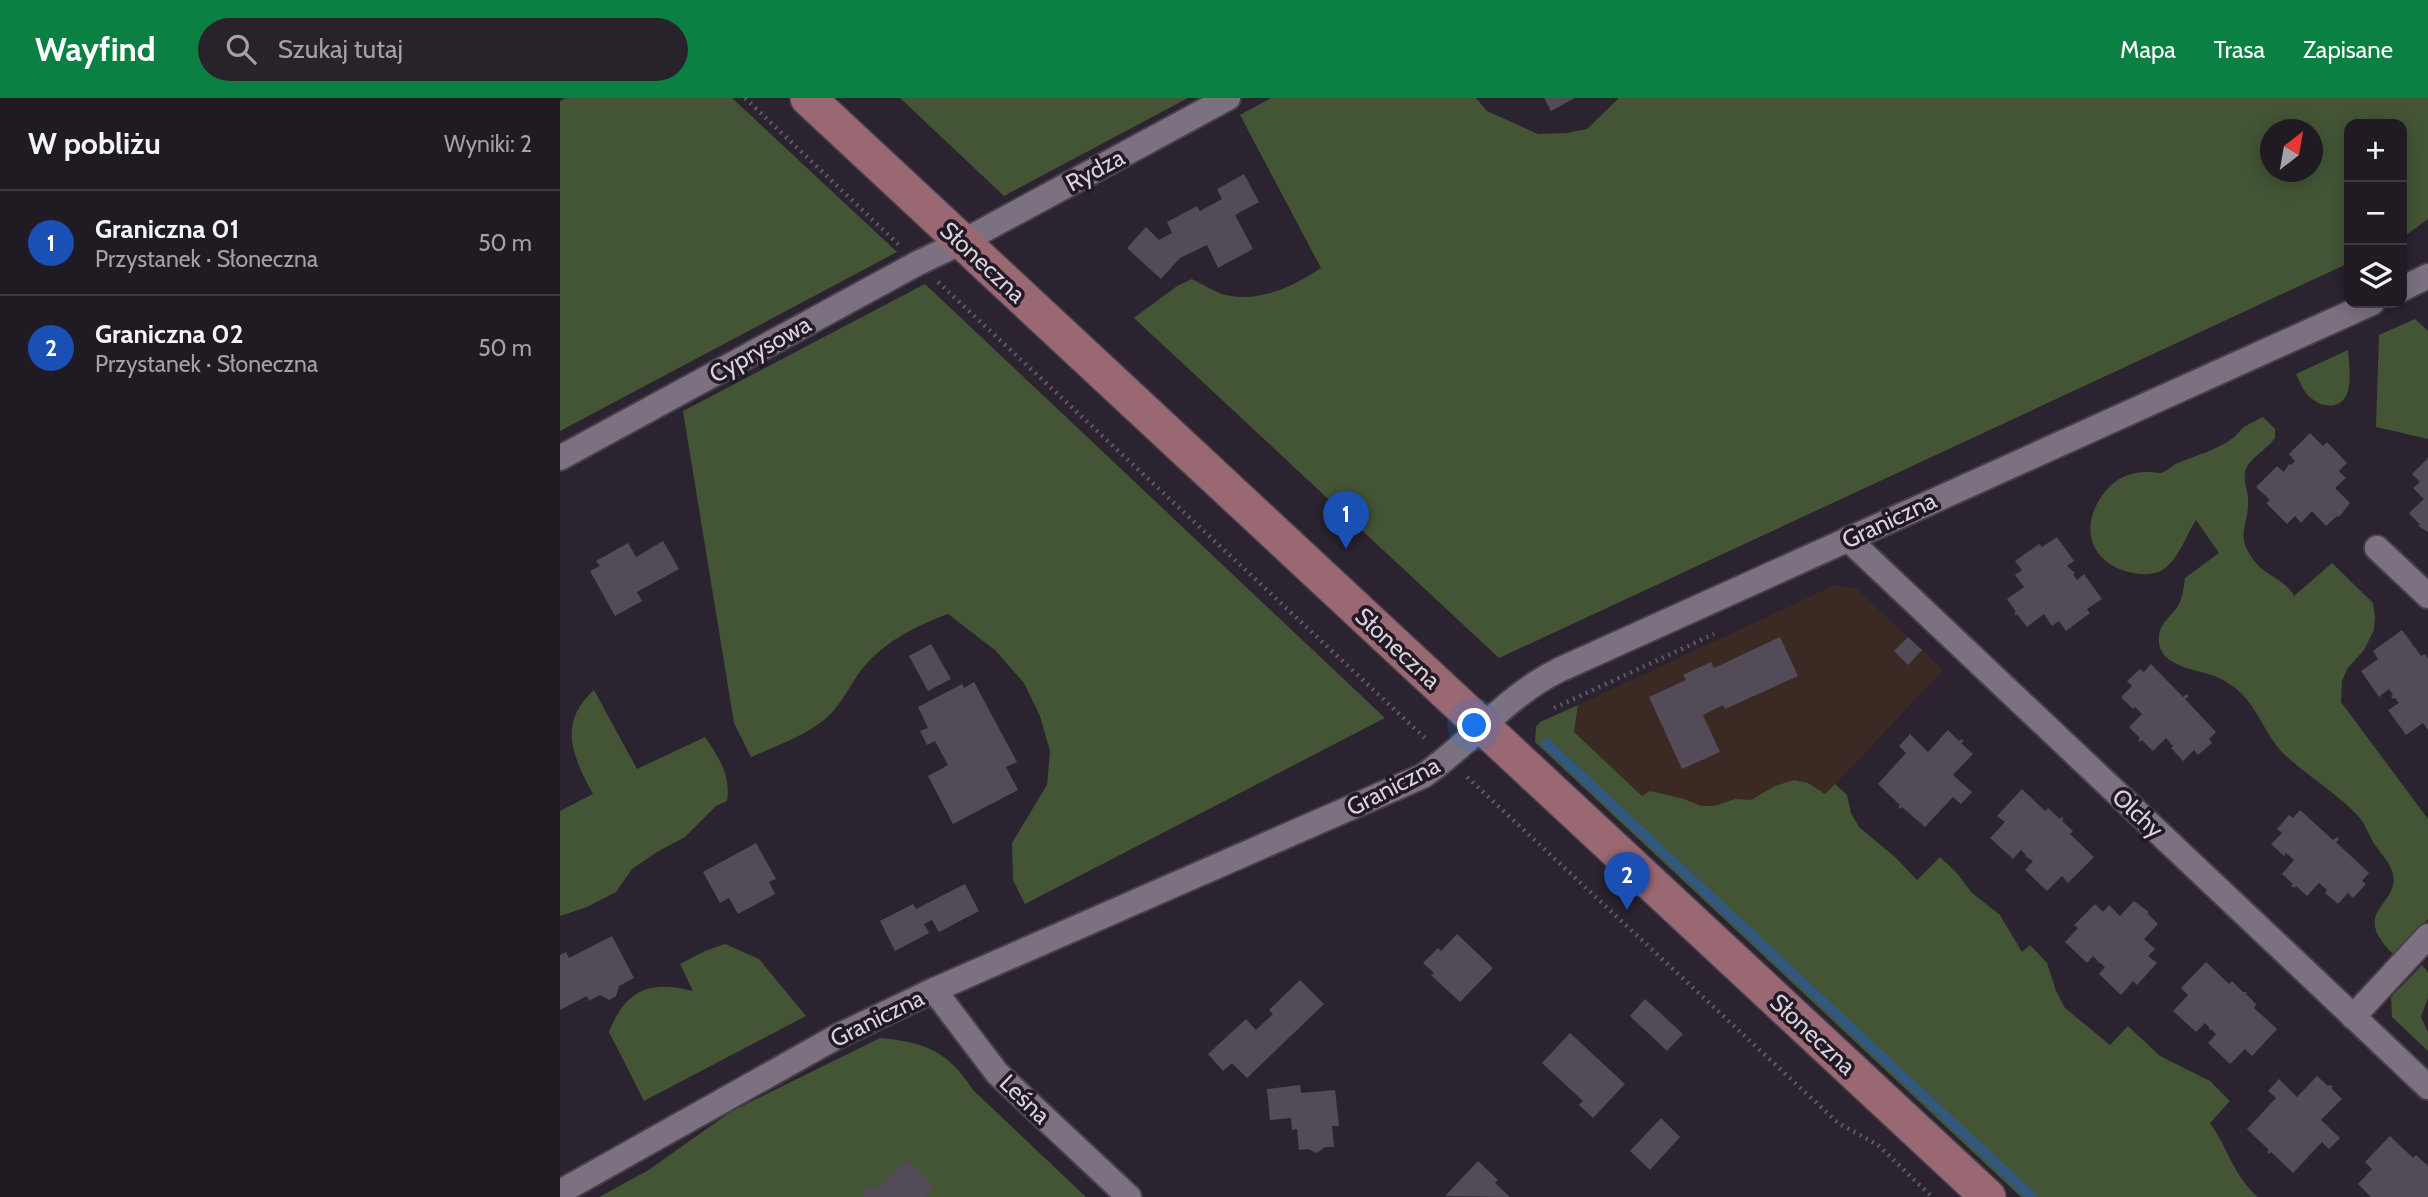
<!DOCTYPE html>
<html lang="pl">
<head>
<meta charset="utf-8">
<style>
  :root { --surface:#201a23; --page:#28232b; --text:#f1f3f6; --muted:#a2a1a6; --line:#3d3841; --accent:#0b8043 }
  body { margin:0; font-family:Cabin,sans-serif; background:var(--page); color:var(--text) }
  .controls { position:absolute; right:21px; top:21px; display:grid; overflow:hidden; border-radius:14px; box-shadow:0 4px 18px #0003 }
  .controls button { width:63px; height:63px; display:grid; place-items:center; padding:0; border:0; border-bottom:2px solid var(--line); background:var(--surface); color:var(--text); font:35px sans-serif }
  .compass { position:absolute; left:1700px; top:21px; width:63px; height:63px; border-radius:50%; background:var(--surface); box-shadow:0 4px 18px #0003; rotate:31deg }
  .you { position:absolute; left:915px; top:628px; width:24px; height:24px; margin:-18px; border:5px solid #fff; border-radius:50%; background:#1a73e8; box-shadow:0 0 0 10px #1a73e833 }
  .badge { display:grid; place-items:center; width:46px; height:46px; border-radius:50%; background:var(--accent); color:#fff; font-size:23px; font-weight:700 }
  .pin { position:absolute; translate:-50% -58px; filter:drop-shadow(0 2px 4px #0008) }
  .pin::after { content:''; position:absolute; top:37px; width:24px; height:21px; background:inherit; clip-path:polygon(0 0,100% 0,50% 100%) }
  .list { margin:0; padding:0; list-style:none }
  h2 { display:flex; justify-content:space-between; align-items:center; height:91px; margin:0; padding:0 28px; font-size:30px }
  h2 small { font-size:23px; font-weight:400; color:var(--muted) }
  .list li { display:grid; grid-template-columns:46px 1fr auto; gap:21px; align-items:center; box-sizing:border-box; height:105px; padding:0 28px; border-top:2px solid var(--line) }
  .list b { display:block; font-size:26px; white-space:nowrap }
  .list p { margin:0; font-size:23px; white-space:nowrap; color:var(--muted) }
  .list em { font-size:23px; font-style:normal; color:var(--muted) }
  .icon { flex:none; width:38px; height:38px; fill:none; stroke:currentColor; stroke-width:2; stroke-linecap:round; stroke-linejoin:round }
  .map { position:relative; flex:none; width:1868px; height:1099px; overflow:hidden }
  header { display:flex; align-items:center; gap:42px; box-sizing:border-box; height:98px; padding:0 35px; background:var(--accent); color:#fff }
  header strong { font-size:33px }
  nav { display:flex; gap:38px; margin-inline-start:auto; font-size:24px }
  .search { width:490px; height:63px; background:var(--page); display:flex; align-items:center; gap:18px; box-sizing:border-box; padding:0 24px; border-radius:38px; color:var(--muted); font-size:26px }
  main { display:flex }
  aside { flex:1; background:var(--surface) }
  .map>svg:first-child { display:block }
  .commercial { fill:#3b2923 }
  .green { fill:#435535; fill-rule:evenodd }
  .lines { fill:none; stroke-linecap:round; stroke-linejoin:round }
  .stream { stroke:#32587d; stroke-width:10 }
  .building { fill:#544b59 }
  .street-casing { stroke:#47404a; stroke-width:28 }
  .secondary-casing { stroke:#47404a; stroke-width:38 }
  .path { stroke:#605964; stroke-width:4.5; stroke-dasharray:2 5; stroke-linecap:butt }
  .street { stroke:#7c7180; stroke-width:24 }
  .secondary { stroke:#9a6873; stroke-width:35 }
  .labels { text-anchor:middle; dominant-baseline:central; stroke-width:7; stroke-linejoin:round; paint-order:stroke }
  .street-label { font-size:24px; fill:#d8d3db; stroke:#221925 }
</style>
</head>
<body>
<header>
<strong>Wayfind</strong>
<div class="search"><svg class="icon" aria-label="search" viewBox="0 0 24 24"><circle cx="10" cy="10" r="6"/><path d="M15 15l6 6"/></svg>Szukaj tutaj</div>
<nav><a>Mapa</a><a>Trasa</a><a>Zapisane</a></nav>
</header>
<main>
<aside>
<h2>W pobliżu<small>Wyniki: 2</small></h2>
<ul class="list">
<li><span class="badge" style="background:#1a4fb4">1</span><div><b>Graniczna 01</b><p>Przystanek · Słoneczna</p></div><em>50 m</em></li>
<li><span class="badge" style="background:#1a4fb4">2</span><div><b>Graniczna 02</b><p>Przystanek · Słoneczna</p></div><em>50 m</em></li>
</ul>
</aside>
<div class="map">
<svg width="1868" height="1099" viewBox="0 0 1868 1099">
  <rect width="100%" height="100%" fill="#2b232f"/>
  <polygon class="commercial" points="1275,487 1296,490 1383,572 1179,789 1014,634 1018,607"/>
  <g class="green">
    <polygon points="6,0 172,0 337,154 0,333 0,3"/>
    <polygon points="340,0 628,0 444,98"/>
    <path d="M711,0H916L927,13L978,36L1007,35L1027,31L1059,0H1868V121L1842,140V26H1789V165L939,560L574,220L617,188L632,181C642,186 652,192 662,196C697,206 733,189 761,170L680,17ZM1710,32H1752V74H1710Z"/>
    <path d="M365,186L825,620L465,806L453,782L452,745L487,687L490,653L480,618L464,585L435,552L388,516C355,528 320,546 299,575C288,591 279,610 264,622C242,639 216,648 191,659L174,625L123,313Z"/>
    <polygon points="1855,221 1868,233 1868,341 1816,329 1819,237"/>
    <path d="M1788,252C1789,265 1792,283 1787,296C1779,314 1757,309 1746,295C1742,290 1739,282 1736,276Z"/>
    <path d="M1703,319L1715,331V340C1708,350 1695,357 1688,367C1681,379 1687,388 1688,399C1690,429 1672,437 1697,466C1708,479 1726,482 1734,498L1772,465L1813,505L1815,519L1814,532L1804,552L1787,571L1782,583L1781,604L1868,721V821L1834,857C1784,809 1849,807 1830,768C1827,762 1822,757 1818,751C1810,741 1807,729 1799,719C1776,694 1745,677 1721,653C1698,626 1695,597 1659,580C1639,570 1595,571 1599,537C1601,522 1617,515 1621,501C1623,494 1624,487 1625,480L1659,455L1636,422C1626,437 1620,459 1604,471C1595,477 1583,477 1573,475C1524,465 1518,420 1551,387C1560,379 1573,374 1585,374C1590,373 1596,375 1601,375C1608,373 1613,366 1620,364C1637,357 1657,352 1673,340C1677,337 1680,332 1684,329C1690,325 1697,322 1703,319Z"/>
    <path d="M34,592L77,671L145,639C159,659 171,678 167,703L156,708L125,739L97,754L72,771L56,794L27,809L0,818V713L33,696C9,653 0,623 34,592Z"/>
    <path d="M1018,607L1014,634L1082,698L1090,693L1124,701L1141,708H1154L1175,701L1191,702L1215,688L1234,682L1248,685L1265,696L1275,686L1287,697L1291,715L1299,729L1335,759L1357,782L1380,759L1396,774L1412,795L1440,817L1462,854L1470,847L1487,865L1496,893L1505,910L1550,947L1568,928L1600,958L1650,983L1670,1003L1650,1025C1668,1050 1674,1079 1698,1099H1461L975,644L976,629L980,624Z"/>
    <path d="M165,846L199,861L246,918L84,1003L49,934C66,891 90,882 133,893L120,866L145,853Z"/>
    <polygon points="1862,867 1868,874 1868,900 1861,919 1868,934 1868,953 1832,919 1831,899"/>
    <path d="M320,940C365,944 388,953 413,992L526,1099H39L87,1073L172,1013Z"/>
  </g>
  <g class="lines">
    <polyline class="stream" points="986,645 1472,1099"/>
  </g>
  <g class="building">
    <polygon points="984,0 1015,0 991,13"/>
    <polygon points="684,76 699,104 675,117 693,151 658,170 647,147 620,160 601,181 567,150 586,129 599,142 612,135 607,124 637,108 640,113 662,101 657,91"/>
    <polygon points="1750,335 1763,348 1767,344 1787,365 1779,373 1786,380 1775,390 1790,405 1779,419 1777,418 1766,428 1752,413 1741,425 1735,418 1727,426 1706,405 1710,402 1696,389 1717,368 1724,374 1729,366 1731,367 1735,363 1729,356"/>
    <polygon points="1868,360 1868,434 1858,428 1860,427 1849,415 1864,401 1853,390 1860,384 1852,376"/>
    <polygon points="1497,439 1514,463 1507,468 1515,475 1513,476 1517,482 1524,476 1542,501 1527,511 1530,515 1506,533 1499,523 1492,528 1484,516 1467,529 1457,516 1456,518 1454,515 1456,514 1447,501 1464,489 1455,477 1462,472 1455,463 1479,446 1482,449"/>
    <polygon points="103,443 119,471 77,494 82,503 55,518 30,473 40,468 36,463 68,445 76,459"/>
    <polygon points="1842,532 1861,558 1865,556 1868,561 1868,632 1863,625 1846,637 1828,612 1839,605 1835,600 1833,601 1831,598 1833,597 1829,591 1819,599 1801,573 1818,561 1813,553"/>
    <polygon points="1220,539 1238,578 1165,611 1163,607 1143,617 1160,654 1122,671 1089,599 1126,582 1123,577 1151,564 1154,570"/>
    <polygon points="1348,539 1362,552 1348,567 1334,553"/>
    <polygon points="371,546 391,581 368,593 349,558"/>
    <polygon points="1591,566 1623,599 1626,596 1629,598 1625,601 1656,634 1649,641 1652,645 1638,657 1634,652 1623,663 1611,650 1613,648 1606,640 1593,653 1582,642 1580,644 1578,642 1580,640 1569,629 1582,616 1575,609 1573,611 1561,599 1572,588 1567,583 1580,571 1584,574"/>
    <polygon points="414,584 457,664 446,669 458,692 393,726 368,678 388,667 375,643 367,647 360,633 368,630 358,609 402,586 404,590"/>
    <polygon points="1388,632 1399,643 1401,641 1404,643 1401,645 1413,656 1393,677 1412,694 1401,706 1393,699 1365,729 1342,709 1341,711 1338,709 1340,707 1318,686 1346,655 1339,648 1350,636 1368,654"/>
    <polygon points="1462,691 1485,713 1488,710 1500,721 1501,719 1504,721 1502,723 1513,733 1510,736 1534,759 1508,785 1502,778 1487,793 1465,772 1473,763 1465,758 1466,757 1461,752 1453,761 1430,740 1445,724 1437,718"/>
    <polygon points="1740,712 1773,742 1777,739 1779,741 1776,744 1809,775 1802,783 1806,786 1793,800 1788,795 1778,806 1765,795 1767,792 1759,785 1747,798 1736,788 1734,790 1731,788 1733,786 1722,776 1734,762 1726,755 1724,758 1711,746 1722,735 1717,731 1729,717 1733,720"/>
    <polygon points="196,745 216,781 209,784 215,796 178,816 169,800 160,805 143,774"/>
    <polygon points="405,786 419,813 379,834 372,822 364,826 369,835 335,853 320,823 353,806 356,811"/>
    <polygon points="1574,803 1589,814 1587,815 1598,826 1584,841 1595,851 1588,858 1597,865 1577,887 1573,883 1561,897 1539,876 1545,869 1540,865 1537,864 1538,863 1533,858 1527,865 1505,844 1518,830 1514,827 1535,806 1543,814 1549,807 1560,818"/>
    <polygon points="897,836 933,870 900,904 871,877 874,875 863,865 878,850 881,853"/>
    <polygon points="52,838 74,880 59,888 56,898 49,902 40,897 29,903 27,898 0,912 0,857 6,854 9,860"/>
    <polygon points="1646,864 1669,886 1672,883 1683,894 1687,894 1686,896 1696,906 1694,910 1717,931 1692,958 1685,951 1670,966 1648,945 1656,936 1652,932 1648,931 1650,930 1645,925 1636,934 1613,913 1628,897 1621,890"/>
    <polygon points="740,882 764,906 687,980 672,965 663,973 648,956 686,921 696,932 713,916 709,912"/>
    <polygon points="1085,901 1123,936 1107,953 1070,918"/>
    <polygon points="1010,935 1065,986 1033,1020 1019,1007 1023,1003 982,965"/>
    <polygon points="1757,978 1768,988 1770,987 1773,988 1771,990 1782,1001 1761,1022 1780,1040 1769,1051 1762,1044 1733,1075 1711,1054 1709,1056 1707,1054 1709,1052 1687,1031 1716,1000 1708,993 1719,981 1737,999"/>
    <polygon points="740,987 741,995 775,992 779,1028 772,1028 774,1049 765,1049 757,1055 748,1051 739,1052 737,1031 732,1032 731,1020 710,1022 707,991"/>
    <polygon points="1101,1020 1120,1039 1090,1072 1070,1053"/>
    <polygon points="1830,1038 1853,1060 1856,1057 1868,1068 1868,1099 1811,1099 1798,1086 1812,1071 1805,1064"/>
    <polygon points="348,1062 374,1089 364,1099 303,1099 304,1093 309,1088 318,1090"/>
    <polygon points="918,1063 938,1082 935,1085 950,1099 885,1098"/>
  </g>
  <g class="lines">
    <defs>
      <g id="street">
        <polyline points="1842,191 1868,178"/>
        <polyline points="0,360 358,165 402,144 668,0"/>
        <polyline points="1288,441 1868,989"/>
        <polyline points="1817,450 1868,498"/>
        <polyline points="374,892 437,975 569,1099"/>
        <polyline points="1793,919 1868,838"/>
        <path d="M0,1094L278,938L374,892L863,678C911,645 946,598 999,572L1812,205"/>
      </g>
      <polyline id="secondary" points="248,0 1428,1099"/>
    </defs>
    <use href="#street" class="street-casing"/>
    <use href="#secondary" class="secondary-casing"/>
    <g class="path">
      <polyline points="185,0 339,147"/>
      <polyline points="378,184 867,642"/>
      <polyline points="994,610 1154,536"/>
      <polyline points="907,679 1278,1025 1318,1047 1372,1099"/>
    </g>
    <use href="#street" class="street"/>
    <use href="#secondary" class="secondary"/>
  </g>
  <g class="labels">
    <g class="street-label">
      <text transform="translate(535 72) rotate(-28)">Rydza</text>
      <text transform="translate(423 164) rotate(43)">Słoneczna</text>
      <text transform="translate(200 251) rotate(-29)">Cyprysowa</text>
      <text transform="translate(1329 422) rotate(-25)">Graniczna</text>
      <text transform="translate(838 550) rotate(43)">Słoneczna</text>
      <text transform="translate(833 688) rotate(-27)">Graniczna</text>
      <text transform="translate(1578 715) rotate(43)">Olchy</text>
      <text transform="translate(317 920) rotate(-26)">Graniczna</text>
      <text transform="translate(1253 936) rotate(43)">Słoneczna</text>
      <text transform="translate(465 1001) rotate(44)">Leśna</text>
    </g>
  </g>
</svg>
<div class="controls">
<button>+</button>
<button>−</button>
<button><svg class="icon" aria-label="layers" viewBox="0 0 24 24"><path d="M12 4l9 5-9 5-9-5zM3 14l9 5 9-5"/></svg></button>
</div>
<svg class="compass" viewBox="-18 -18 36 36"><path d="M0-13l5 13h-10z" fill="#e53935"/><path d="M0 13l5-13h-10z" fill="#a2a1a6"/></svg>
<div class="you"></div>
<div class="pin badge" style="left:786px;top:451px;background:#1a4fb4">1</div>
<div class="pin badge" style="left:1067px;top:812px;background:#1a4fb4">2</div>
</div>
</main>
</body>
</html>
